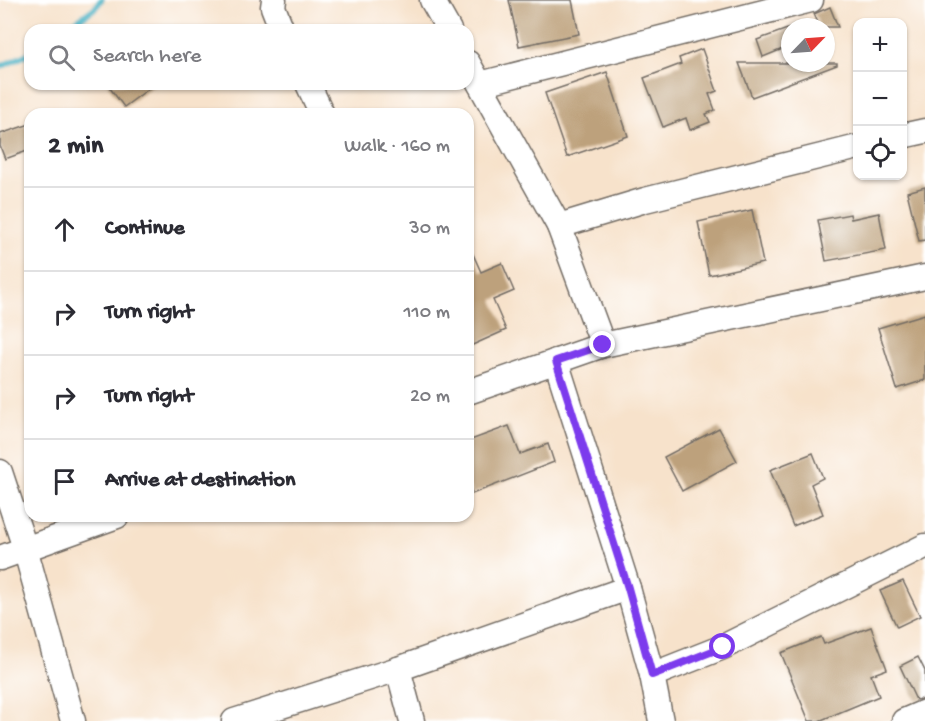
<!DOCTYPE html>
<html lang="en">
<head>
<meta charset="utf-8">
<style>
  :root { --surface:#fff; --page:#f2f2f3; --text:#2b2b33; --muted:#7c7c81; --line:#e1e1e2 }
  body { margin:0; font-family:"Gochi Hand",sans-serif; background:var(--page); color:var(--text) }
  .controls { position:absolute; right:18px; top:18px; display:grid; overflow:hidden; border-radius:12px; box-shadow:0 2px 4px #0004 }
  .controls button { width:54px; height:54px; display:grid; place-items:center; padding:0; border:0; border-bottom:2px solid var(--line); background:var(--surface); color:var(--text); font:30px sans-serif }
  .compass { position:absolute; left:781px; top:18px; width:54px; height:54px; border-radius:50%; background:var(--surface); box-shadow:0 2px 4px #0004; rotate:65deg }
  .stop { position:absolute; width:18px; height:18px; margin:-14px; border:4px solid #7c3aed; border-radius:50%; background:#fff }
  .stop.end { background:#7c3aed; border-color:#fff; box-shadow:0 2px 6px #0008 }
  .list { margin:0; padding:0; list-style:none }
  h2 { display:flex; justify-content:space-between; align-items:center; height:78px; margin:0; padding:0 24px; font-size:26px }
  h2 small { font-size:20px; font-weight:400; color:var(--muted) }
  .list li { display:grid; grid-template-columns:39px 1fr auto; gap:18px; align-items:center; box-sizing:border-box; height:84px; padding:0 24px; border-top:2px solid var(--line) }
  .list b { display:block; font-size:22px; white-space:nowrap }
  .list em { font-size:20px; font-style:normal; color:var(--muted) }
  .icon { flex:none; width:33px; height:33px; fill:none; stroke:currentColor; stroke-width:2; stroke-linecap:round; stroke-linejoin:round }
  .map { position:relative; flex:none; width:925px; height:721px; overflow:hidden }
  .search { position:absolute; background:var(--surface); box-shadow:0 2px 4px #0004; left:24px; top:24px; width:450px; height:66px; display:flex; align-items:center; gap:15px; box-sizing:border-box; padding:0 21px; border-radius:18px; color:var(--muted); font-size:22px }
  .panel { position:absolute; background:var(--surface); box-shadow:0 2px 4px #0004; left:24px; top:108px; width:450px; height:414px; border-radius:18px }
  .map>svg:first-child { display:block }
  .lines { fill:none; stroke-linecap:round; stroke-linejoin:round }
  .stream { stroke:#44b0c2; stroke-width:6 }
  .building { fill:#bda17c }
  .minor-casing { stroke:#726b63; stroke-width:27 }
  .minor { stroke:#fff; stroke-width:24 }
  .route { stroke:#7c3aed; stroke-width:8 }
</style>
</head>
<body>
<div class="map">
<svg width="925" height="721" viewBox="0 0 925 721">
  <rect width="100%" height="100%" fill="#fff"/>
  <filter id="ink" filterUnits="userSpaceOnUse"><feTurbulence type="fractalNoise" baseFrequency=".0167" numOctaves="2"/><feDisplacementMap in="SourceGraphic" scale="12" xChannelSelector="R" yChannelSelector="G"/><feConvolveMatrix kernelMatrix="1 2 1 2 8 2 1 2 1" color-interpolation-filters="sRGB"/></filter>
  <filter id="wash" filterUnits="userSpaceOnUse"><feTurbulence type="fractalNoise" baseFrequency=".008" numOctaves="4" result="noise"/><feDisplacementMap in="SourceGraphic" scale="24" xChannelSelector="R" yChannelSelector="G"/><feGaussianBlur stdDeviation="1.35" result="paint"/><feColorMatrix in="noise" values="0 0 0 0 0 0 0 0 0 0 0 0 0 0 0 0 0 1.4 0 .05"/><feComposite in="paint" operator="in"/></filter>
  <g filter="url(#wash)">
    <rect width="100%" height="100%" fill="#f7e2cb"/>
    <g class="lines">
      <g class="stream">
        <polyline points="64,30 96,7 101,0"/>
        <polyline points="0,67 30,53"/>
      </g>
    </g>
    <g id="blocks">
      <g class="building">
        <polygon points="509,0 572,0 579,34 519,46"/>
        <polygon points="830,7 838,27 820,27 814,14"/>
        <polygon points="790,28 790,46 763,57 757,40"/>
        <polygon points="702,49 717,91 709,94 715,110 706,114 710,122 690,130 686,118 663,127 644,78 681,64 679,58"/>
        <polygon points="739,63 837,63 837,65 752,97"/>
        <polygon points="607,72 628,136 567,157 545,93"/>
        <polygon points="107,84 155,84 124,107"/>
        <polygon points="30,124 30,150 5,159 0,146 0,134"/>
        <polygon points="925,187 925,240 919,241 907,192"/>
        <polygon points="752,210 763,263 709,275 698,222"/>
        <polygon points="879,213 886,250 826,261 818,220 850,214 851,219"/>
        <polygon points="468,243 481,272 502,263 514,291 493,300 506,330 468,347"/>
        <polygon points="925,314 925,380 897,389 878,328"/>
        <polygon points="509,426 520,454 548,444 554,462 472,494 468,482 468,441"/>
        <polygon points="719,428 737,461 682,491 664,457"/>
        <polygon points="813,453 823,478 811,484 823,514 793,526 770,470"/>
        <polygon points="903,581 920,616 897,627 880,591"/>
        <polygon points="871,627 887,669 871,675 879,696 819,721 809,721 781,653 821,637 824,644"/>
        <polygon points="918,657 925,671 925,698 916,700 900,666"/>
      </g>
    </g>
  </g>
  <g filter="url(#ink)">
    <use href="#blocks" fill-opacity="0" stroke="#726b63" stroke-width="1.5"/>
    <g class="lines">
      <defs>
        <g id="minor">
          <polyline points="274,0 273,7 282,30"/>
          <polyline points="432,0 449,30"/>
          <polyline points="468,63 559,226 603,345"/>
          <polyline points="308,84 322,114"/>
          <polyline points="480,84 811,0"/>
          <polyline points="902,136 925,131"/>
          <polyline points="559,226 645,200 858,147"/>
          <polyline points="556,361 628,588 652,675 661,721"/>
          <polyline points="468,392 603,345 925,277"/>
          <polyline points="0,472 25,548 73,721"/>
          <polyline points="0,558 117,516"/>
          <polyline points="398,669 412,721"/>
          <polyline points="652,675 723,647 925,546"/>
          <polyline points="234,721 398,669 628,588"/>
          <polyline points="904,721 925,712"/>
        </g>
      </defs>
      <use href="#minor" class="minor-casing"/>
      <use href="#minor" class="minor"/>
    </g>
  </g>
  <g class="lines" filter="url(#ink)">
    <polyline class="route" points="603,345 556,361 628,588 652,675 723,647"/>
  </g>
</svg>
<div class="controls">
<button>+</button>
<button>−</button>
<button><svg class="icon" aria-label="locate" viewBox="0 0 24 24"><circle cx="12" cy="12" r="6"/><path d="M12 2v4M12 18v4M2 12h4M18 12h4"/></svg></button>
</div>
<svg class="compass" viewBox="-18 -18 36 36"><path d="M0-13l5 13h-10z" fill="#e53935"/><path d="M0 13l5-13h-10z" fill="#7c7c81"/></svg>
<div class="stop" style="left:723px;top:647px"></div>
<div class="stop end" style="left:603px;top:345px"></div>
<div class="search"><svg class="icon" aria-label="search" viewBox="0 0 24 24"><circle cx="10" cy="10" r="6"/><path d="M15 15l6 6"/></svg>Search here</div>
<section class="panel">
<h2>2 min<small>Walk · 160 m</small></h2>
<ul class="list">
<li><svg class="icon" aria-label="ahead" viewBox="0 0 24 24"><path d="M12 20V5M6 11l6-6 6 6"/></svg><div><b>Continue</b></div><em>30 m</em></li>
<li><svg class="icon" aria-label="right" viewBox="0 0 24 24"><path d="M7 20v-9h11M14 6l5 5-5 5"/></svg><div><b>Turn right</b></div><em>110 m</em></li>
<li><svg class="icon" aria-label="right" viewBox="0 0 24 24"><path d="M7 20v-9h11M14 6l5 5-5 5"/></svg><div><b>Turn right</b></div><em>20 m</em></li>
<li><svg class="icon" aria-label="arrive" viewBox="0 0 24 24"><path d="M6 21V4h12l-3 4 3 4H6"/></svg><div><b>Arrive at destination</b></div></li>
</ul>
</section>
</div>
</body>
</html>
